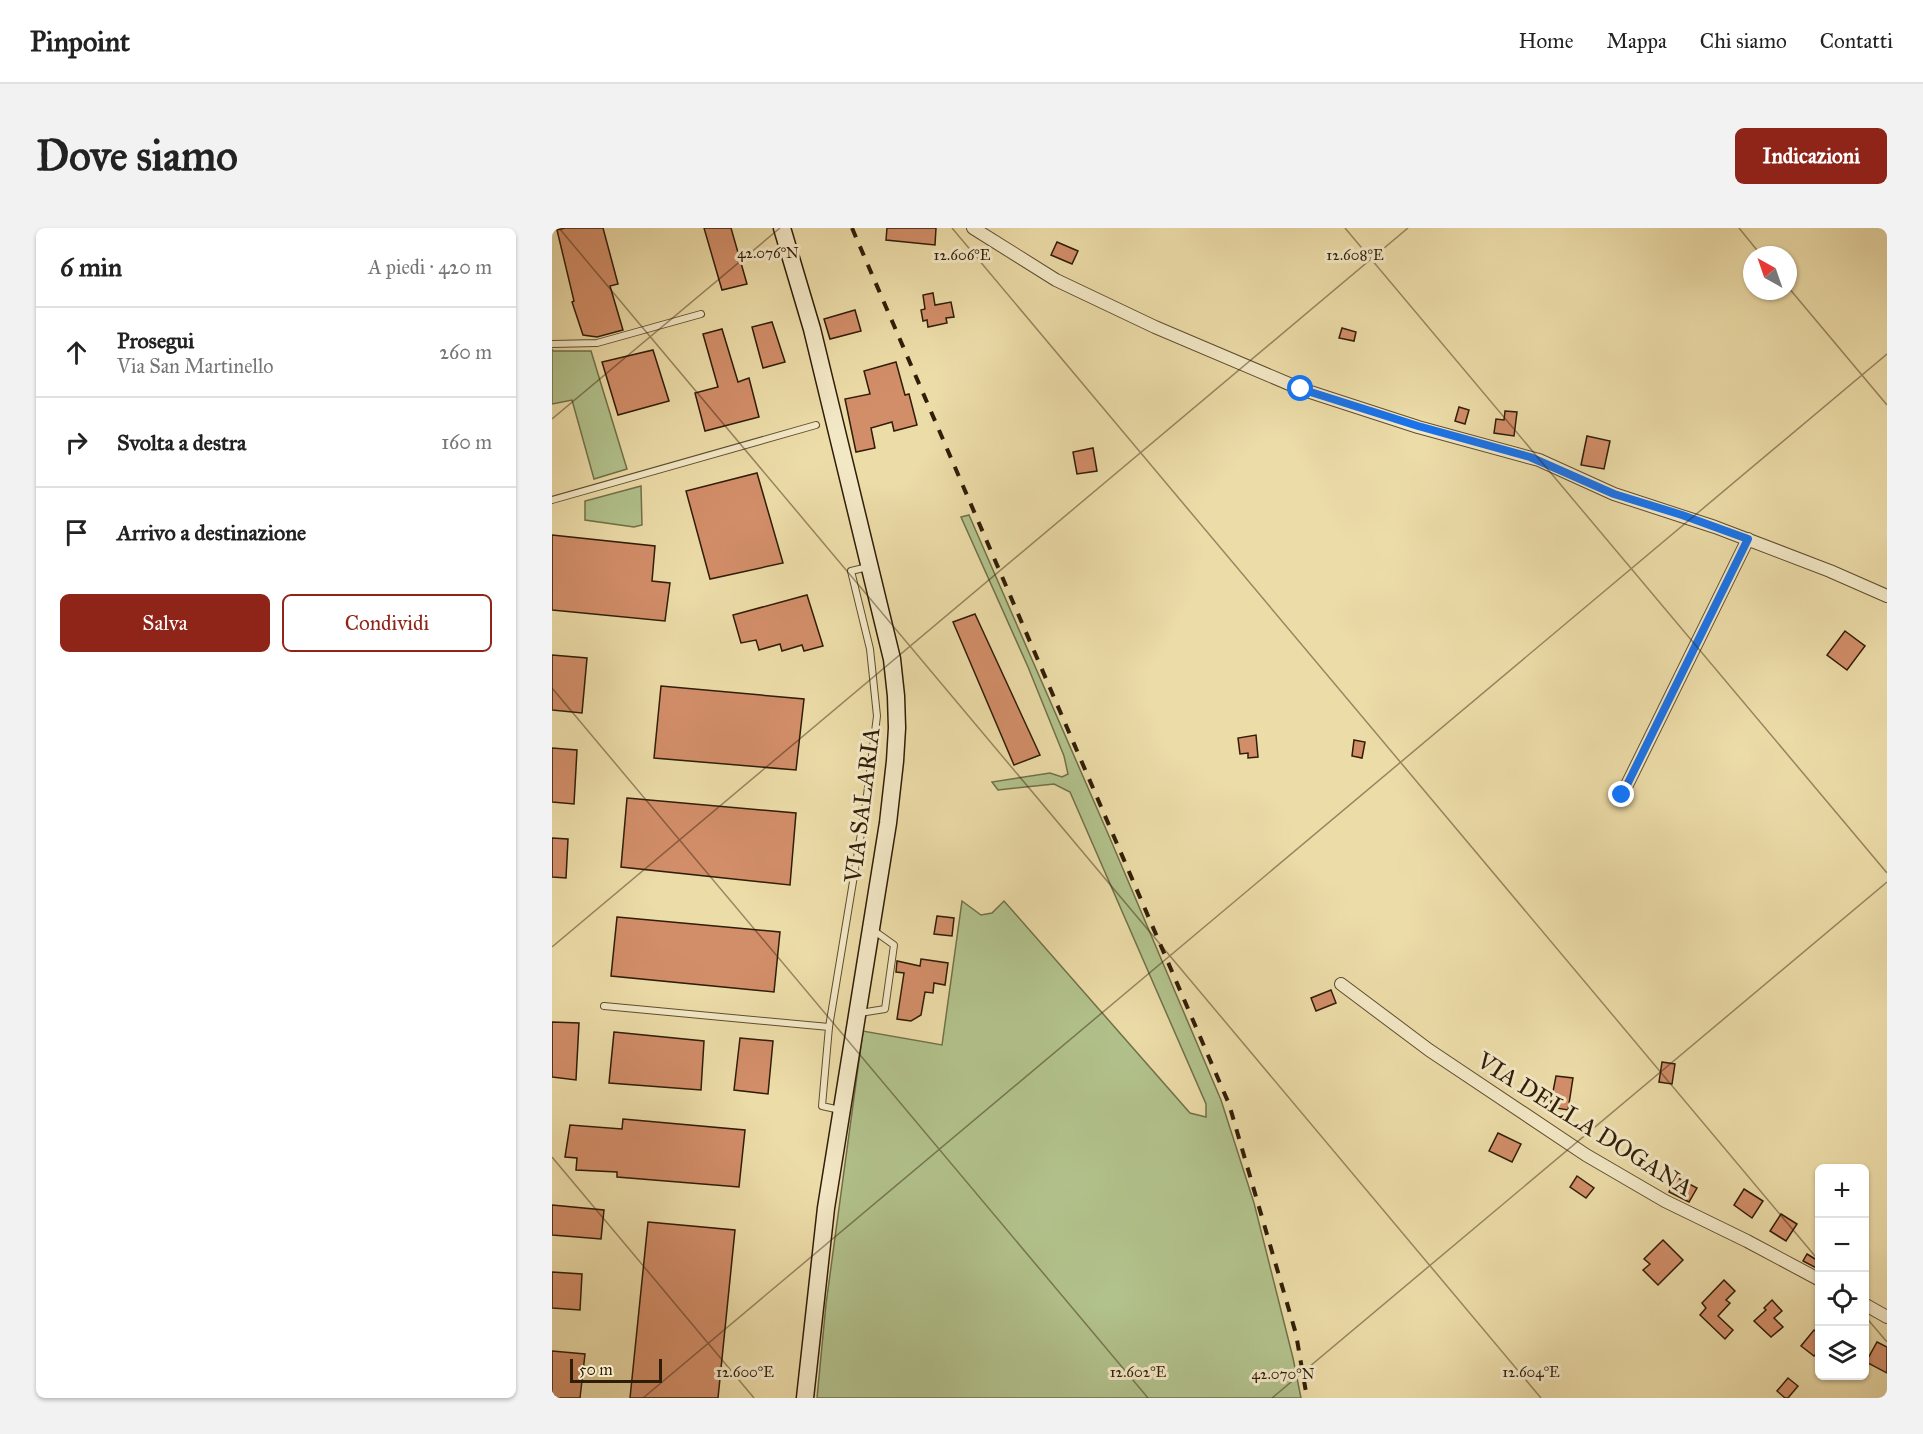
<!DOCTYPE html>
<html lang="it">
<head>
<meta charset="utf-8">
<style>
  :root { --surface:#fff; --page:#f2f2f2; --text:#222; --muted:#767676; --line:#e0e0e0; --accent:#8f2418 }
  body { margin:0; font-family:"IM FELL Great Primer",serif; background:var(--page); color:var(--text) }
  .controls { position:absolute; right:18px; bottom:18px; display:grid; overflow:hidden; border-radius:9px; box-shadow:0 2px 4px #0004 }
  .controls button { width:54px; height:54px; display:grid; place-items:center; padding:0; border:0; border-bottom:2px solid var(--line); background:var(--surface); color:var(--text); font:30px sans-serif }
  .compass { position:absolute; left:1191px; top:18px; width:54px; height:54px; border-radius:50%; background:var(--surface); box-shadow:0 2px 4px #0004; rotate:320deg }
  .scale { position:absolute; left:18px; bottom:15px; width:92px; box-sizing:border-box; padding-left:6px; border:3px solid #301d08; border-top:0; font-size:16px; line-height:21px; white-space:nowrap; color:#301d08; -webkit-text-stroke:4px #f3e8c6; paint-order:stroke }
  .stop { position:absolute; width:18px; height:18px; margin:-14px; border:4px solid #1a73e8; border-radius:50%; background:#fff }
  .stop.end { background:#1a73e8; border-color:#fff; box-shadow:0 2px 6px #0008 }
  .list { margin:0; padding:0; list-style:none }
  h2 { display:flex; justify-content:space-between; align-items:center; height:78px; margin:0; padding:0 24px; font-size:26px }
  h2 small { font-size:20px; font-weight:400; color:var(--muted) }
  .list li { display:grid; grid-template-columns:39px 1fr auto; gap:18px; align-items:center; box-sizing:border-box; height:90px; padding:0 24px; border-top:2px solid var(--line) }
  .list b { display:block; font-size:22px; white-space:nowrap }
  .list p { margin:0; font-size:20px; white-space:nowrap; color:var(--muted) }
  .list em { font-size:20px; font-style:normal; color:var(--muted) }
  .actions { display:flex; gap:12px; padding:18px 24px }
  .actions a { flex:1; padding:14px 0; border:2px solid var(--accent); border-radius:9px; text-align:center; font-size:21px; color:var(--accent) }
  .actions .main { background:var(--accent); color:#fff }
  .icon { flex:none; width:33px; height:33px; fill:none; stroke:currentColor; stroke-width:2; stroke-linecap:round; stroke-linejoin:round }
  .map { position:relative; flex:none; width:1335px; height:1170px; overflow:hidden; border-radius:9px }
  header { display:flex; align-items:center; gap:36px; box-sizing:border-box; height:84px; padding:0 30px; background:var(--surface); border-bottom:2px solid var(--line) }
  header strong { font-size:28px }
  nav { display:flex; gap:33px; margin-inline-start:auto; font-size:21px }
  .intro { display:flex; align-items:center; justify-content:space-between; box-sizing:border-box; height:144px; padding:0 36px }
  h1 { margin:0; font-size:42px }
  .button { padding:15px 27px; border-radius:9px; background:var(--accent); color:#fff; font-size:21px; font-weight:700 }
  main { display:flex; gap:36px; padding:0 36px }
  aside { flex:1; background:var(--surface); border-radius:9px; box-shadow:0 2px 4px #0004 }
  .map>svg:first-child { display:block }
  .green { fill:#b2c28c; stroke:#71704a; stroke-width:1.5 }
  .building { fill:#d28e69; stroke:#301d08; stroke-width:1.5 }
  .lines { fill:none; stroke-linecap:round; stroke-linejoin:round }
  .service-casing { stroke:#5f4d30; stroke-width:8 }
  .minor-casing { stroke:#5f4d30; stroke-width:14 }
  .secondary-casing { stroke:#301d08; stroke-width:19 }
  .service { stroke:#f3e8c6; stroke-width:6 }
  .minor { stroke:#f3e8c6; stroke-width:12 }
  .secondary { stroke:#f3e8c6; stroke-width:16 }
  .rail { stroke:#301d08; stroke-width:4; stroke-dasharray:10 10; stroke-linecap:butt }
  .route { stroke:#1a73e8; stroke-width:8 }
  .ticks { fill:none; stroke:#301d08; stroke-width:1.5; stroke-opacity:0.45 }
  .labels { text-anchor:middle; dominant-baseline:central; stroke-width:6; stroke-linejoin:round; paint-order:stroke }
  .street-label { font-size:24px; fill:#301d08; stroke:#f3e8c6 }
  .ticks-label { font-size:15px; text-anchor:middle; fill:#301d08; stroke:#f3e8c6; stroke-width:6; stroke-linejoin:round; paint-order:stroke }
</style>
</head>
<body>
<header>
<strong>Pinpoint</strong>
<nav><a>Home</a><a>Mappa</a><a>Chi siamo</a><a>Contatti</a></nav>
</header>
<div class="intro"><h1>Dove siamo</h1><a class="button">Indicazioni</a></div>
<main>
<aside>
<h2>6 min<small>A piedi · 420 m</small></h2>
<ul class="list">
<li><svg class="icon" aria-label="ahead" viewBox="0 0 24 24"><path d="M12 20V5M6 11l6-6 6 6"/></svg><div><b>Prosegui</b><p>Via San Martinello</p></div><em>260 m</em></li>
<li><svg class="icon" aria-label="right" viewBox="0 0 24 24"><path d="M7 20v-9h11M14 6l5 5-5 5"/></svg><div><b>Svolta a destra</b></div><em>160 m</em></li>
<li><svg class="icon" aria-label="arrive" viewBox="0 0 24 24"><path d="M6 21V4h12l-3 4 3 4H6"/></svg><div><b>Arrivo a destinazione</b></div></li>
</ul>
<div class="actions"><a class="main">Salva</a><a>Condividi</a></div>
</aside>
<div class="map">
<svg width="1335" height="1170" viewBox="0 0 1335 1170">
  <rect width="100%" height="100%" fill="#ecdca8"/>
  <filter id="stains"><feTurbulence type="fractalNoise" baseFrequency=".00333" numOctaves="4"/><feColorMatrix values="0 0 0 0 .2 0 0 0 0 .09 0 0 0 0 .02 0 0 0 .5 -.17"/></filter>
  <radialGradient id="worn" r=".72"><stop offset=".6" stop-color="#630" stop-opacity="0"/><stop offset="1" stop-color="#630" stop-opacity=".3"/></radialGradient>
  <g class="green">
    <polygon points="0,121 1,123 39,123 75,241 42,251 20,172 0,176"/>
    <polygon points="89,258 90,297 82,299 33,292 33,273"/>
    <polygon points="417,287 557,608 669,872 702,975 741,1130 749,1170 265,1170 274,1076 311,803 390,817 410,673 429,687 440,685 452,673 638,885 654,889 654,876 518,564 502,556 446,562 440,554 498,545 510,549 516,546 512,528 476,439 409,289"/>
  </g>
  <g class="building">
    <polygon points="13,0 51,0 66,56 58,58 71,102 45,109 31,107 20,74 22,73 5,2"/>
    <polygon points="152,0 179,0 195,56 170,62"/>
    <polygon points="335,0 384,0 383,17 334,12"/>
    <polygon points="505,14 526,23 520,36 499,27"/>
    <polygon points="381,65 383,77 399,74 402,89 394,90 395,95 376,99 375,92 371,93 369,82 373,81 371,67"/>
    <polygon points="303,82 309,103 278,111 272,91"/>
    <polygon points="220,94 233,134 211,140 200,99"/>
    <polygon points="790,100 804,104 802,113 787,110"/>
    <polygon points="170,101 186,154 197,150 207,189 153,203 143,165 166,159 151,106"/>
    <polygon points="101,122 117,173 66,187 50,134"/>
    <polygon points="344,134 353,167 357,166 365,197 342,203 340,194 319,200 323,220 304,224 293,171 318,166 312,143"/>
    <polygon points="907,179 917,182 913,196 903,193"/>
    <polygon points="953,183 965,184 962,208 942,205 944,191 952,192"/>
    <polygon points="1035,208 1058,213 1052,241 1029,237"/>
    <polygon points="541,220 545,243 525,246 521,224"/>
    <polygon points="205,245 231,335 158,351 134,263"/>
    <polygon points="0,307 103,318 100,353 118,355 113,393 0,382"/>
    <polygon points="255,367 271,418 252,423 250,417 230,423 228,416 207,422 204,412 189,415 181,387"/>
    <polygon points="423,386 488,527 462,537 401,394"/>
    <polygon points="1293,403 1313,418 1295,442 1275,427"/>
    <polygon points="0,427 35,430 30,485 0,482"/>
    <polygon points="109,458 252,471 244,542 102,530"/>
    <polygon points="704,507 706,529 696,530 696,525 688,526 686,510"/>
    <polygon points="802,512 813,514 810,530 800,528"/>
    <polygon points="0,520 25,522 22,576 0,574"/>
    <polygon points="75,570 244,585 238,657 69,639"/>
    <polygon points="0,610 16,611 14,650 0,649"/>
    <polygon points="385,688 402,690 400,708 382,706"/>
    <polygon points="65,689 228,704 222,764 59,748"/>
    <polygon points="369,731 396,735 393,757 382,755 381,765 373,764 369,787 359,793 345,791 352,745 344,744 345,733 368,738"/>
    <polygon points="779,762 784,775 764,783 759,770"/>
    <polygon points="0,794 27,795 24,852 0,849"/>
    <polygon points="62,804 152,813 149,862 57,855"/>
    <polygon points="188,810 221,813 216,866 182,862"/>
    <polygon points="1110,834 1123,836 1120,856 1107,854"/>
    <polygon points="1004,848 1021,850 1016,882 998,879"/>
    <polygon points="71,891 193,902 187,959 65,949 65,944 24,942 25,930 13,929 18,897 70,901"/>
    <polygon points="946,905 969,916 960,934 937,923"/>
    <polygon points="1025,948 1042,960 1034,970 1018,959"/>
    <polygon points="1124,949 1145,960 1137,974 1117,964"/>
    <polygon points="1192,961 1211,973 1200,990 1182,977"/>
    <polygon points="0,977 52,982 49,1011 0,1007"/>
    <polygon points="1229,986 1245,996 1234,1013 1218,1003"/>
    <polygon points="96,994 183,1002 166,1170 78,1170"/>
    <polygon points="1111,1012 1131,1032 1106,1057 1091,1042 1098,1036 1092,1031"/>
    <polygon points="1255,1026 1268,1034 1268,1042 1251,1033"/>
    <polygon points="0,1044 30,1046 28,1082 0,1080"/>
    <polygon points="1172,1052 1183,1063 1174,1072 1178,1075 1166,1088 1181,1102 1173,1111 1148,1087 1154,1080 1150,1075"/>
    <polygon points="1220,1072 1230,1083 1222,1090 1231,1099 1219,1109 1202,1093 1214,1082 1212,1080"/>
    <polygon points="1262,1102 1268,1107 1268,1122 1262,1128 1249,1118"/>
    <polygon points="1325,1114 1335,1119 1335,1145 1314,1134"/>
    <polygon points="0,1123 33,1126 28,1170 0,1170"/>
    <polygon points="1236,1150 1246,1158 1236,1170 1233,1170 1225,1163"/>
  </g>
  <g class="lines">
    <defs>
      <g id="service">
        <polyline points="0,116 45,115 149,86"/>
        <polyline points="0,272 264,197"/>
        <polyline points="52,778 277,799"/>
        <polyline points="308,785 333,781 342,717 321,702"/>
        <polyline points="288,882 270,878 277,799 314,575 325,488 318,421 299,343 316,339"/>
      </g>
      <g id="minor">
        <polyline points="421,0 504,52 603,99 749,161 866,199 987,232 1062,266 1163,299 1278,343 1335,368"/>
        <polyline points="1070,567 1196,311"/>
        <polyline points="789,756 877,822 1034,927 1113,973 1195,1013 1268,1052"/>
        <polyline points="1312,1076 1335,1089"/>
      </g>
      <polyline id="secondary" points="230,0 260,101 340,431 344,468 345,500 343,533 336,595 274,980 253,1170"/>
    </defs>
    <use href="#service" class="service-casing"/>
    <use href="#minor" class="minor-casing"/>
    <use href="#secondary" class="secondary-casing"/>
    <use href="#service" class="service"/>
    <use href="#minor" class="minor"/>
    <use href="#secondary" class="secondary"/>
    <polyline class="rail" points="300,0 677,876 744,1106 755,1170"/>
  </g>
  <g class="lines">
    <polyline class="route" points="749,161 866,198 978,229 1062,266 1130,287 1196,311 1070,567"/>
  </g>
  <path class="ticks" d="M7,0L989,1170M400,0L1268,1034M793,0L1335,645M1187,0L1209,27M1236,59L1335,177M0,191L228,0M0,460L596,1170M0,719L856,0M0,929L202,1170M1312,1087L1335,1114M91,1170L1335,126M720,1170L1335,654"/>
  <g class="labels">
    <g class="street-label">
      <text transform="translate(310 577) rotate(-83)">VIA SALARIA</text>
      <text transform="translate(1033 896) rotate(32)">VIA DELLA DOGANA</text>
    </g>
  </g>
  <g class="ticks-label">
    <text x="216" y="30">42.076°N</text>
    <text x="410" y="32">12.606°E</text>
    <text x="803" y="32">12.608°E</text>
    <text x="193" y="1149">12.600°E</text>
    <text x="586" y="1149">12.602°E</text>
    <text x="979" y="1149">12.604°E</text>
    <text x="731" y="1151">42.070°N</text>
  </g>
  <rect width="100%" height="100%" filter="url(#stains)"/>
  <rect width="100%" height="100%" fill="url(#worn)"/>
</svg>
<div class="controls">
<button>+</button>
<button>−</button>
<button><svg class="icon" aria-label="locate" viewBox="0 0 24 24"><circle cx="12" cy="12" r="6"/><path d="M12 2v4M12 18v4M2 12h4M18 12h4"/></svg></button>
<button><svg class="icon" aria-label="layers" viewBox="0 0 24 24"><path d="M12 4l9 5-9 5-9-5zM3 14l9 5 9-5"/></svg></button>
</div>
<svg class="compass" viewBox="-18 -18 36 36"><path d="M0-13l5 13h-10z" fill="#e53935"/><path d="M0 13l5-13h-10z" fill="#767676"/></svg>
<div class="scale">50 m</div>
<div class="stop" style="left:749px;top:161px"></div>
<div class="stop end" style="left:1070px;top:567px"></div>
</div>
</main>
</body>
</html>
